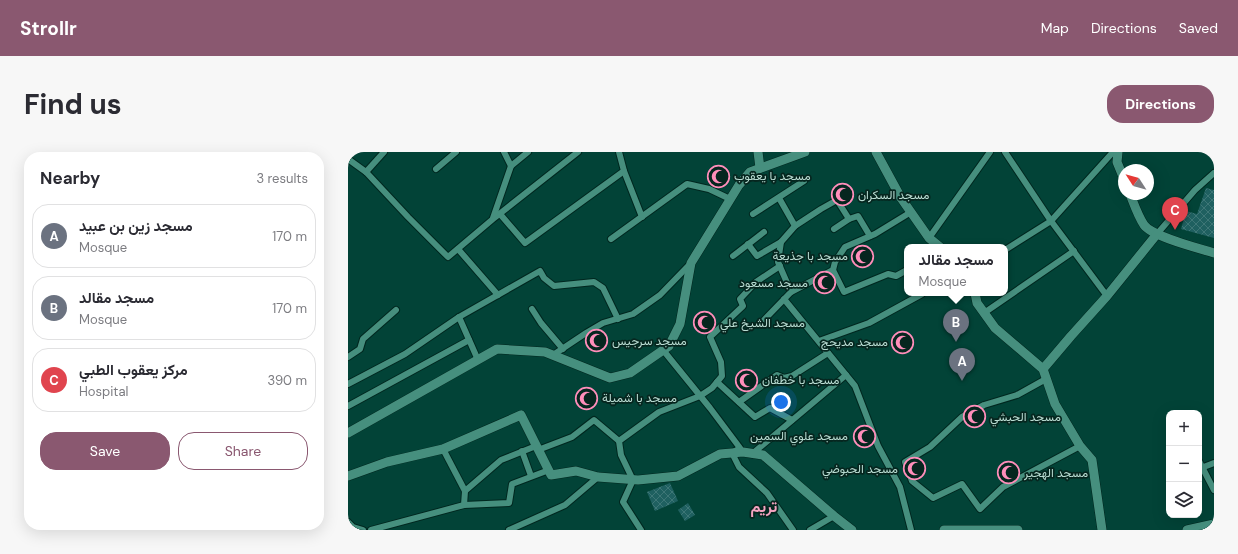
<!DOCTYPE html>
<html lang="en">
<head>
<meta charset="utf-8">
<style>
  :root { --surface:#fff; --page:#f7f7f7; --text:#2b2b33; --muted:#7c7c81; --line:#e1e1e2; --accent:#8a5870 }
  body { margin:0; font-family:"DM Sans",Vazirmatn,sans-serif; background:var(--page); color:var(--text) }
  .controls { position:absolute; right:12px; bottom:12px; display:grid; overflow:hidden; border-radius:8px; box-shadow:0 4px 16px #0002 }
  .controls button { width:36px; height:36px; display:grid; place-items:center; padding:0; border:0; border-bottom:1px solid var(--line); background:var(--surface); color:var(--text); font:20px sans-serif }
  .compass { position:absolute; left:770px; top:12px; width:36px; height:36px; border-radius:50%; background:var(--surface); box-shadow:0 4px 16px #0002; rotate:306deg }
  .you { position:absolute; left:433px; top:250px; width:14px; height:14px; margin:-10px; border:3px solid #fff; border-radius:50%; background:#1a73e8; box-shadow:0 0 0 6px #1a73e833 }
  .badge { display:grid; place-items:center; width:26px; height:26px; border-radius:50%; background:var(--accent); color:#fff; font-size:13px; font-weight:700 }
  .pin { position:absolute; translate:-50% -33px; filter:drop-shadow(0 1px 2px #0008) }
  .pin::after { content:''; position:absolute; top:21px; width:14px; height:12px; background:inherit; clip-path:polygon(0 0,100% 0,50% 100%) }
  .popup { position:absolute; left:556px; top:92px; width:104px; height:52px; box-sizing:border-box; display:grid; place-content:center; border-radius:8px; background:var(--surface); filter:drop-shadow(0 1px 3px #0005); font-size:13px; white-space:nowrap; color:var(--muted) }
  .popup b { font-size:15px; color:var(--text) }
  .popup::after { content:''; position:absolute; left:50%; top:100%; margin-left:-8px; border:8px solid transparent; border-top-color:var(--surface) }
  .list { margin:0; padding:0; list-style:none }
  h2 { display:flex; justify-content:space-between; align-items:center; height:52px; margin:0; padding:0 16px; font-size:17px }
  h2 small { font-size:13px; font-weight:400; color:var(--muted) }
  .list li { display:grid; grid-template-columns:26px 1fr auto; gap:12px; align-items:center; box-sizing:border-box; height:64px; margin:0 8px 8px; padding:0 8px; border:1px solid var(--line); border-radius:16px }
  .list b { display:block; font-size:15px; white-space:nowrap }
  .list p { margin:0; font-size:13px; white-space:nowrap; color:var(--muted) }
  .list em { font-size:13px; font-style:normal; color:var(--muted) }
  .actions { display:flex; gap:8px; padding:12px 16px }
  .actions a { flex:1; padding:9px 0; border:1px solid var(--accent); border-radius:16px; text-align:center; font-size:14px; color:var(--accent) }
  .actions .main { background:var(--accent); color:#fff }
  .icon { flex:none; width:22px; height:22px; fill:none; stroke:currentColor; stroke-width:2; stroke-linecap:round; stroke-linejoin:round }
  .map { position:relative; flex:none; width:866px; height:378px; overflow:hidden; border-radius:16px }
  header { display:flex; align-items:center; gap:24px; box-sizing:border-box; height:56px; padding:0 20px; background:var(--accent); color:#fff }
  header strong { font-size:19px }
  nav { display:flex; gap:22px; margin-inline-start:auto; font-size:14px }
  .intro { display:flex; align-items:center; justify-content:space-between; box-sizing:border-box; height:96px; padding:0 24px }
  h1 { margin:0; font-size:28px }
  .button { padding:10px 18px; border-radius:16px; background:var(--accent); color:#fff; font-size:14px; font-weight:700 }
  main { display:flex; gap:24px; padding:0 24px }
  aside { flex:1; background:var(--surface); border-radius:16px; box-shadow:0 4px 16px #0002 }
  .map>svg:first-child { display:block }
  .building { fill:url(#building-cross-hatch) }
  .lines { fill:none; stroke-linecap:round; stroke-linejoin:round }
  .street-casing { stroke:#00271f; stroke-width:8 }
  .secondary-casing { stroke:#00271f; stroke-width:10 }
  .street { stroke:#468f7e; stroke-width:6 }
  .secondary { stroke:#468f7e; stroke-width:9 }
  .labels { text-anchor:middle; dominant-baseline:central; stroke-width:3.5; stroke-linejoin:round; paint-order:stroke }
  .poi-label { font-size:12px; fill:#baddd3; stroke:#06261f; text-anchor:start }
  .district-label { font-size:16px; font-weight:bold; fill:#f4a4c1; stroke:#06261f }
</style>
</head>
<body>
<header>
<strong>Strollr</strong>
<nav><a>Map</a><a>Directions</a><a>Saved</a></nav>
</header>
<div class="intro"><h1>Find us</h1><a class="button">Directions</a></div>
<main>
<aside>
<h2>Nearby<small>3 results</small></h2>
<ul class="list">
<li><span class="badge" style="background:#6b7280">A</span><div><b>مسجد زين بن عبيد</b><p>Mosque</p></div><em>170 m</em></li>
<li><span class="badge" style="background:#6b7280">B</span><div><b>مسجد مقالد</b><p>Mosque</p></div><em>170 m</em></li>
<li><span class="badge" style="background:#e0444e">C</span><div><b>مركز يعقوب الطبي</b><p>Hospital</p></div><em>390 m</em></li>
</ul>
<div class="actions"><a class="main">Save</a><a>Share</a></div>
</aside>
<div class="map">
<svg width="866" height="378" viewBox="0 0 866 378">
  <defs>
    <pattern id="building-cross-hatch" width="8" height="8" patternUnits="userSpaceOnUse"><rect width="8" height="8" fill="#1f6060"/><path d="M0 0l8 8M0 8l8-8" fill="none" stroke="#3d7676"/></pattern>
  </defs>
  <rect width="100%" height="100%" fill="#024337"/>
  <g class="building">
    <polygon points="858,36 866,38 866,86 833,77 838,59 849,62"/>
    <polygon points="322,331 330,349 307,359 299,340"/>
    <polygon points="340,351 347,363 337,369 330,358"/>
  </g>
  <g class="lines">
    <defs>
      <g id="street">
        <polyline points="156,0 163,14"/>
        <polyline points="657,0 703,69 759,144"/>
        <polyline points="0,7 18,20 60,65 100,105 145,67 230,0"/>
        <polyline points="88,17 108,0"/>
        <polyline points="276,19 294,65"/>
        <polyline points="18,20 36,0"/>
        <polyline points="431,46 447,74"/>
        <polyline points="152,62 177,91 276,19 271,0"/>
        <polyline points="405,62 456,29"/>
        <polyline points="145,66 163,14 180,0"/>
        <polyline points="486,77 501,67 510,64 522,84"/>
        <polyline points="809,82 847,38 866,21"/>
        <polyline points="581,86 642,0"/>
        <polyline points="263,87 339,32 361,37 382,47"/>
        <polyline points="400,92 409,104 433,90"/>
        <polyline points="110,97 150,143"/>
        <polyline points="657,98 703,69 765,0"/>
        <polyline points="385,104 416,80"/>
        <polyline points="485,118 496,140 540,122 548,124 559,118"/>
        <polyline points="443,140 430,110 433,90 447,74 473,57 489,48 501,67"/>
        <polyline points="436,147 507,234 530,294 552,335 563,378"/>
        <polyline points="184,157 193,171 215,197"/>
        <polyline points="636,161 726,99"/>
        <polyline points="111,165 130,208"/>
        <polyline points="416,168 443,140 485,118 487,110 497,95 527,82 563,60"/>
        <polyline points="471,189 521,171 574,142"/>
        <polyline points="315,198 362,256 392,296 384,301 391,315 419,341 445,378"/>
        <polyline points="205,203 238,181 255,171 285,162 312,143 342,112"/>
        <polyline points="0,205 12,197 15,187 48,158"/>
        <polyline points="698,227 669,243 636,253 614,265 582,295 557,310 564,329 585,346 614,332 632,357 655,335 732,294"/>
        <polyline points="369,230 407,265 422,256 444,268"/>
        <polyline points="0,232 57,202 111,165 192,119 196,126 206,134 246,130 255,136 270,167"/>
        <polyline points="391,250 429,223 436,226 444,224 480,201"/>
        <polyline points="0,254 121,188"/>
        <polyline points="95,297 117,339"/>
        <polyline points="190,298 224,285 246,268 271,289"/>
        <polyline points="174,299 183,324"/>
        <polyline points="404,302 498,223"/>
        <polyline points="851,309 866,338"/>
        <polyline points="853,316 866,311"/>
        <polyline points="116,353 161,351 164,332 201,318"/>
        <polyline points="0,370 5,375 15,378"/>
        <polyline points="23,378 116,353 117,339 153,308 188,294"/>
        <polyline points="161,378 217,353 250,325"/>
        <polyline points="293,378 275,350 285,328 273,303 271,289 311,260 352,244 364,236 374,224 373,210 362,185 395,154 392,147 408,130 432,114"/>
        <polyline points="462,378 486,364"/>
      </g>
      <g id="secondary">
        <polyline points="410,0 412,16"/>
        <polyline points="528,0 553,46 581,86 592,95"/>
        <polyline points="770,0 769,10 776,27"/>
        <path d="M782,42C786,52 790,64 796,73C805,85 850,96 866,101"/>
        <polyline points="627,141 629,151 647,176 695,217 707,252 732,294 744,308 754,378"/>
        <polyline points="695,217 723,184 759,144 809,82"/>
        <polyline points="0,281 149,197 197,200 262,226 282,221 321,194 332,172 343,111 391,33 402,20 457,0"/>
        <polyline points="0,324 39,310 95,297 173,263 203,323 228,319 250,325 290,328 330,324 372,302 395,300 415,303 486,364 504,378"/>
        <polyline points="596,378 670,378"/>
        <polyline points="839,378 866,372"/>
      </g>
    </defs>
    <use href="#street" class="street-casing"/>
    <use href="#secondary" class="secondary-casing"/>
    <use href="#street" class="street"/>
    <use href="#secondary" class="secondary"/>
  </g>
  <defs>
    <symbol id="mosque-ring" viewBox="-11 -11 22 22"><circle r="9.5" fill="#06261f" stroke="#ff8eba" stroke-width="1.5"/><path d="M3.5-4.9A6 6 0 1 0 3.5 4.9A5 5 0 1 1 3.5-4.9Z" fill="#ff8eba"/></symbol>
  </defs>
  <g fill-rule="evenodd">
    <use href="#mosque-ring" x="358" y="12" width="25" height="25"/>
    <use href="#mosque-ring" x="482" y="30" width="25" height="25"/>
    <use href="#mosque-ring" x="502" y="92" width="25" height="25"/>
    <use href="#mosque-ring" x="464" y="118" width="25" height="25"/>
    <use href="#mosque-ring" x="344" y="158" width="25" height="25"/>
    <use href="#mosque-ring" x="236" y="176" width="25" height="25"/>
    <use href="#mosque-ring" x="542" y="178" width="25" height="25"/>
    <use href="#mosque-ring" x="386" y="216" width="25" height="25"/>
    <use href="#mosque-ring" x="226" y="234" width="25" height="25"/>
    <use href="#mosque-ring" x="614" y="252" width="25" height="25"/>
    <use href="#mosque-ring" x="504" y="272" width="25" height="25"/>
    <use href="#mosque-ring" x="554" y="304" width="25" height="25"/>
    <use href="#mosque-ring" x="648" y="308" width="25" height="25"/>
  </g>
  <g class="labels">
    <g class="poi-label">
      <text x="386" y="24">مسجد با يعقوب</text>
      <text x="510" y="43">مسجد السكران</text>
      <text x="500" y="104" text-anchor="end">مسجد با جذيعة</text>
      <text x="460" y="131" text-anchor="end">مسجد مسعود</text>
      <text x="372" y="171">مسجد الشيخ علي</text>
      <text x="264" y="189">مسجد سرجيس</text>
      <text x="540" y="190" text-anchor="end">مسجد مديحج</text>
      <text x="414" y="228">مسجد با خطفان</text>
      <text x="254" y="246">مسجد با شميلة</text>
      <text x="642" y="265">مسجد الحبشي</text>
      <text x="500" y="284" text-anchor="end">مسجد علوي السمين</text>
      <text x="550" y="317" text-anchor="end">مسجد الحبوضي</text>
      <text x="676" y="321">مسجد الهجير</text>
    </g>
    <g class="district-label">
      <text x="416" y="354">تريم</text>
    </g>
  </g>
</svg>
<div class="controls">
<button>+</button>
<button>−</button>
<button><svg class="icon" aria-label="layers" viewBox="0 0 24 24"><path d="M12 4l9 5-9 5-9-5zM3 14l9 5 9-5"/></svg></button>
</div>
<svg class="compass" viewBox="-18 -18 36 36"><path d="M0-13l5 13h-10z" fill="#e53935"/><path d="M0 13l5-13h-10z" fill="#7c7c81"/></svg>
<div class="you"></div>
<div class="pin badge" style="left:614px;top:229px;background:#6b7280">A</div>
<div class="pin badge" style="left:608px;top:190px;background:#6b7280">B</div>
<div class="popup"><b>مسجد مقالد</b>Mosque</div>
<div class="pin badge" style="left:827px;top:78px;background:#e0444e">C</div>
</div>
</main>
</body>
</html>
